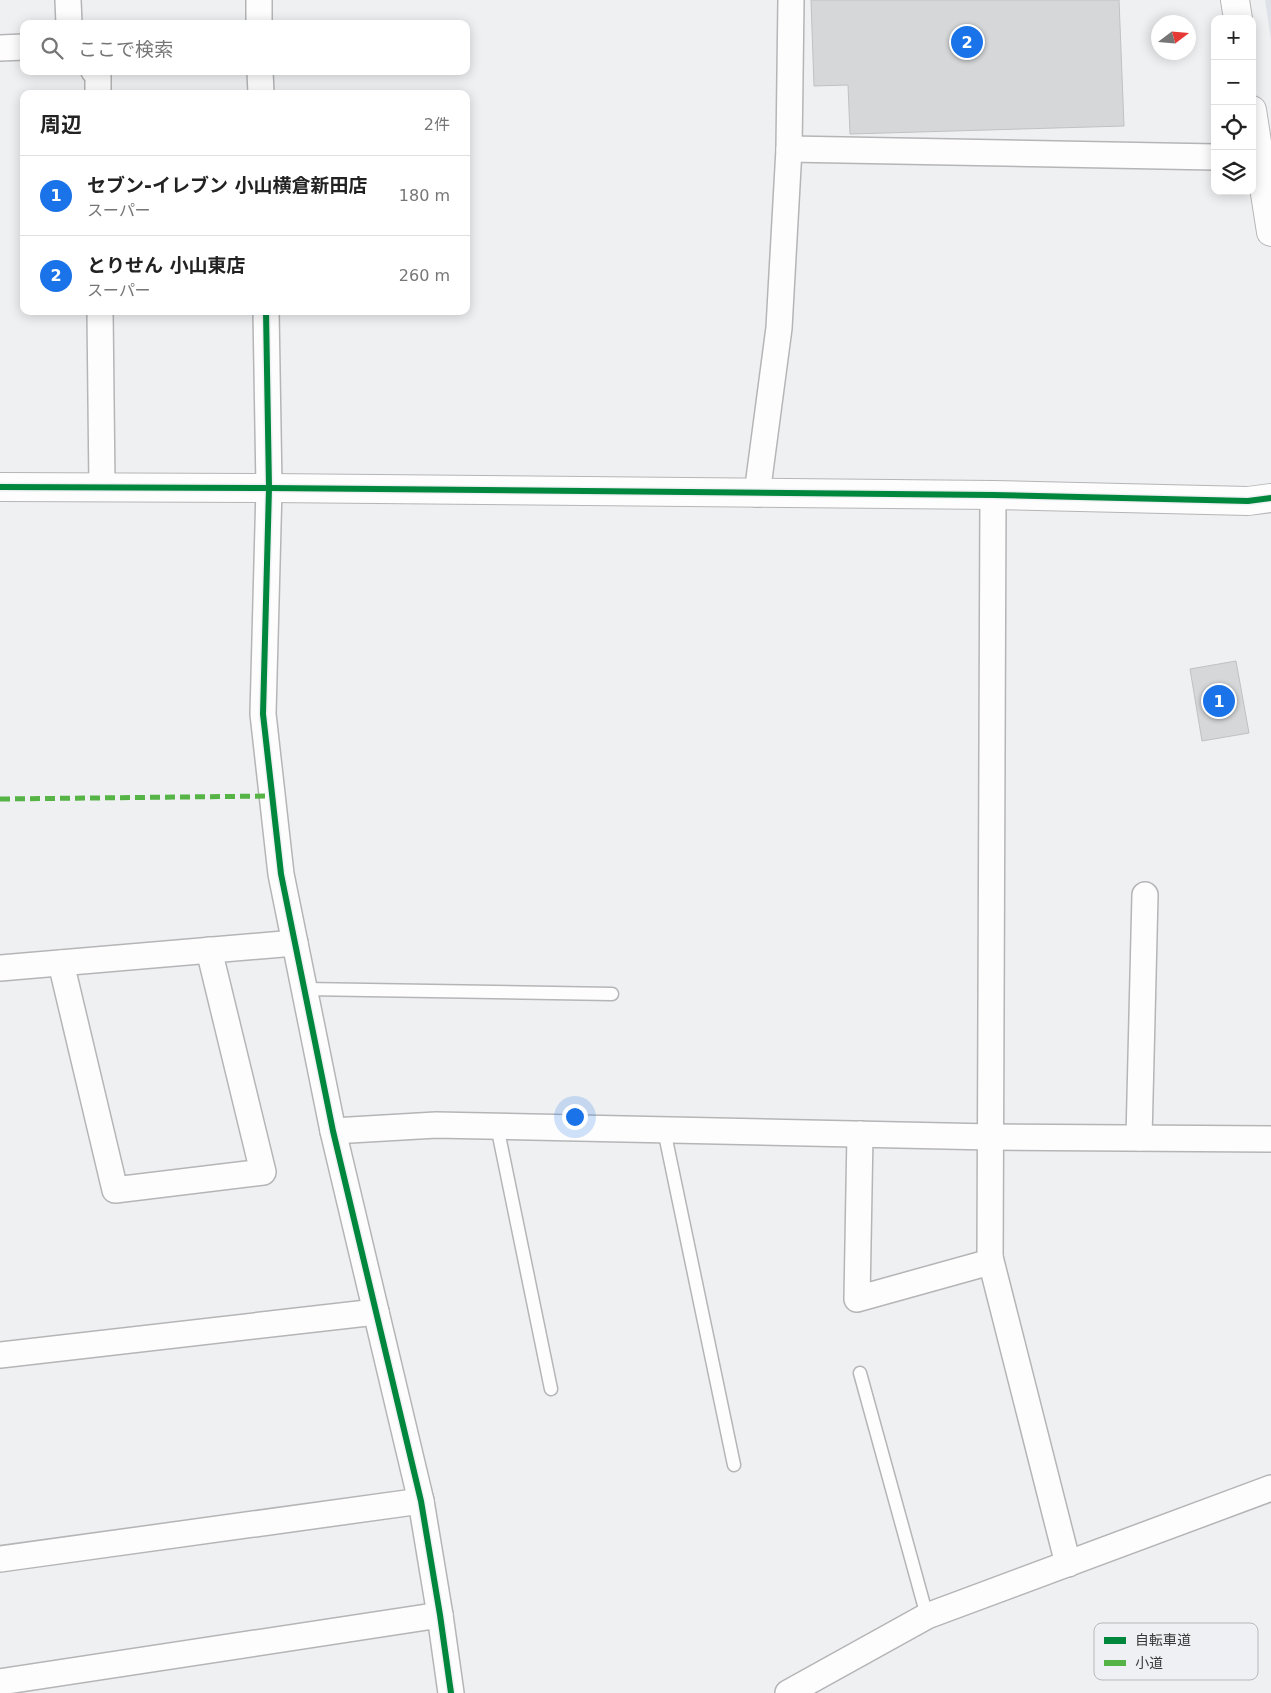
<!DOCTYPE html>
<html lang="ja">
<head>
<meta charset="utf-8">
<style>
  :root { --surface:#fff; --page:#f6f6f6; --text:#222; --muted:#767676; --line:#e0e0e0; --accent:#1a73e8 }
  body { margin:0; font-family:"DejaVu Sans","Noto Sans JP",sans-serif; background:var(--page); color:var(--text) }
  .controls { position:absolute; right:15px; top:15px; display:grid; overflow:hidden; border-radius:10px; box-shadow:0 2px 12px #0003 }
  .controls button { width:45px; height:45px; display:grid; place-items:center; padding:0; border:0; border-bottom:1px solid var(--line); background:var(--surface); color:var(--text); font:25px sans-serif }
  .compass { position:absolute; left:1151px; top:15px; width:45px; height:45px; border-radius:50%; background:var(--surface); box-shadow:0 2px 12px #0003; rotate:74deg }
  .you { position:absolute; left:574px; top:1116px; width:18px; height:18px; margin:-12px; border:4px solid #fff; border-radius:50%; background:#1a73e8; box-shadow:0 0 0 8px #1a73e833 }
  .badge { display:grid; place-items:center; width:32px; height:32px; border-radius:50%; background:var(--accent); color:#fff; font-size:16px; font-weight:700 }
  .pin { position:absolute; translate:-50% -50%; border:2px solid #fff; box-shadow:0 1px 5px #0006 }
  .list { margin:0; padding:0; list-style:none }
  h2 { display:flex; justify-content:space-between; align-items:center; height:65px; margin:0; padding:0 20px; font-size:21px }
  h2 small { font-size:16px; font-weight:400; color:var(--muted) }
  .list li { display:grid; grid-template-columns:32px 1fr auto; gap:15px; align-items:center; box-sizing:border-box; height:80px; padding:0 20px; border-top:1px solid var(--line) }
  .list b { display:block; font-size:19px; white-space:nowrap }
  .list p { margin:0; font-size:16px; white-space:nowrap; color:var(--muted) }
  .list em { font-size:16px; font-style:normal; color:var(--muted) }
  .icon { flex:none; width:28px; height:28px; fill:none; stroke:currentColor; stroke-width:2; stroke-linecap:round; stroke-linejoin:round }
  .map { position:relative; flex:none; width:1271px; height:1693px; overflow:hidden }
  .search { position:absolute; background:var(--surface); box-shadow:0 2px 12px #0003; left:20px; top:20px; width:450px; height:55px; display:flex; align-items:center; gap:12px; box-sizing:border-box; padding:0 18px; border-radius:10px; color:var(--muted); font-size:19px }
  .panel { position:absolute; background:var(--surface); box-shadow:0 2px 12px #0003; left:20px; top:90px; width:450px; height:225px; border-radius:10px }
  .map>svg:first-child { display:block }
  .built { fill:#dee2e8 }
  .building { fill:#d6d7d8; stroke:#c0c1c2 }
  .lines { fill:none; stroke-linecap:round; stroke-linejoin:round }
  .service-casing { stroke:#b5b5b7; stroke-width:15 }
  .minor-casing { stroke:#b5b5b7; stroke-width:28 }
  .tertiary-casing { stroke:#b5b5b7; stroke-width:30 }
  .primary-casing { stroke:#b5b5b7; stroke-width:30 }
  .service { stroke:#fdfdfd; stroke-width:12 }
  .minor { stroke:#fdfdfd; stroke-width:25 }
  .tertiary { stroke:#fdfdfd; stroke-width:28 }
  .primary { stroke:#fdfdfd; stroke-width:28 }
  .quiet { stroke:#56b346; stroke-width:5; stroke-dasharray:10 5; stroke-linecap:butt }
  .cycleway-casing { stroke:#eef0f3; stroke-width:9 }
  .cycleway { stroke:#00873e; stroke-width:6 }
  .key { fill:#eef0f3; stroke:#b7b9bb; stroke-width:1 }
  .key-label { font-size:14px; fill:#373839 }
</style>
</head>
<body>
<div class="map">
<svg width="1271" height="1693" viewBox="0 0 1271 1693">
  <rect width="100%" height="100%" fill="#eff0f2"/>
  <polygon class="built" points="1265,0 1271,0 1271,40"/>
  <g class="building">
    <polygon points="811,0 1119,0 1124,126 850,134 848,85 814,86"/>
    <polygon points="1236,661 1249,733 1202,741 1190,669"/>
  </g>
  <g class="lines">
    <defs>
      <g id="service">
        <polyline points="304,989 612,994"/>
        <polyline points="497,1126 551,1389"/>
        <polyline points="664,1130 734,1465"/>
        <polyline points="860,1373 927,1616"/>
      </g>
      <g id="minor">
        <polyline points="68,0 69,24"/>
        <polyline points="259,0 259,24"/>
        <polyline points="0,48 24,47"/>
        <polyline points="94,71 98,75 98,94"/>
        <polyline points="260,71 261,94"/>
        <polyline points="789,149 1215,157"/>
        <polyline points="100,311 102,487"/>
        <polyline points="266,311 269,488 263,714 281,874 333,1131 421,1501 440,1615 451,1693"/>
        <polyline points="757,494 779,328 789,149 791,0"/>
        <polyline points="61,963 115,1190 263,1172 209,950"/>
        <polyline points="0,968 295,943"/>
        <polyline points="333,1131 436,1125 991,1137 1271,1139"/>
        <polyline points="860,1134 857,1299 990,1262 993,495"/>
        <polyline points="1139,1138 1145,895"/>
        <polyline points="990,1257 1068,1564"/>
        <polyline points="0,1355 376,1312"/>
        <polyline points="0,1559 421,1501"/>
        <polyline points="0,1682 440,1615"/>
        <polyline points="788,1693 927,1616 1271,1488"/>
      </g>
      <polyline id="tertiary" points="0,487 269,488 993,495 1248,501 1271,498"/>
      <g id="primary">
        <polyline points="1235,0 1238,19"/>
        <polyline points="1252,110 1271,232"/>
      </g>
    </defs>
    <use href="#service" class="service-casing"/>
    <use href="#minor" class="minor-casing"/>
    <use href="#tertiary" class="tertiary-casing"/>
    <use href="#primary" class="primary-casing"/>
    <use href="#service" class="service"/>
    <use href="#minor" class="minor"/>
    <use href="#tertiary" class="tertiary"/>
    <use href="#primary" class="primary"/>
    <polyline class="quiet" points="0,799 272,796"/>
    <defs>
      <g id="cycleway">
        <polyline points="266,311 269,488 263,714 281,874 333,1131 421,1501 440,1615 451,1693"/>
        <polyline points="0,487 269,488 993,495 1248,501 1271,498"/>
      </g>
    </defs>
    <use href="#cycleway" class="cycleway-casing"/>
    <use href="#cycleway" class="cycleway"/>
  </g>
  <rect x="1094" y="1623" width="164" height="57" rx="8" class="key"/>
  <rect x="1104" y="1637" width="22" height="7" fill="#00873e"/>
  <rect x="1104" y="1660" width="22" height="6" fill="#56b346"/>
  <g class="key-label">
    <text x="1135" y="1645">自転車道</text>
    <text x="1135" y="1668">小道</text>
  </g>
</svg>
<div class="controls">
<button>+</button>
<button>−</button>
<button><svg class="icon" aria-label="locate" viewBox="0 0 24 24"><circle cx="12" cy="12" r="6"/><path d="M12 2v4M12 18v4M2 12h4M18 12h4"/></svg></button>
<button><svg class="icon" aria-label="layers" viewBox="0 0 24 24"><path d="M12 4l9 5-9 5-9-5zM3 14l9 5 9-5"/></svg></button>
</div>
<svg class="compass" viewBox="-18 -18 36 36"><path d="M0-13l5 13h-10z" fill="#e53935"/><path d="M0 13l5-13h-10z" fill="#767676"/></svg>
<div class="you"></div>
<div class="pin badge" style="left:1219px;top:701px">1</div>
<div class="pin badge" style="left:967px;top:42px">2</div>
<div class="search"><svg class="icon" aria-label="search" viewBox="0 0 24 24"><circle cx="10" cy="10" r="6"/><path d="M15 15l6 6"/></svg>ここで検索</div>
<section class="panel">
<h2>周辺<small>2件</small></h2>
<ul class="list">
<li><span class="badge">1</span><div><b>セブン-イレブン 小山横倉新田店</b><p>スーパー</p></div><em>180 m</em></li>
<li><span class="badge">2</span><div><b>とりせん 小山東店</b><p>スーパー</p></div><em>260 m</em></li>
</ul>
</section>
</div>
</body>
</html>
